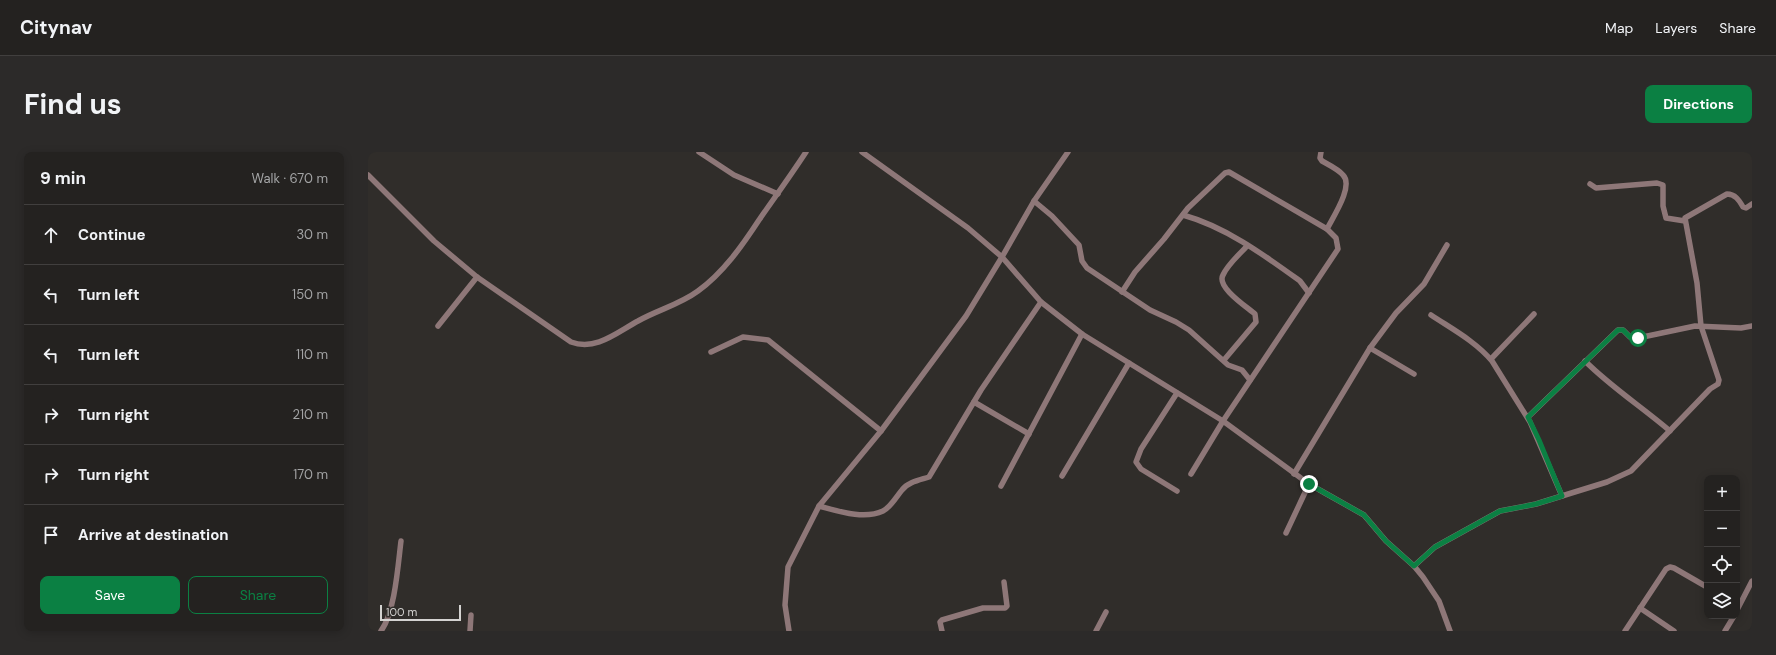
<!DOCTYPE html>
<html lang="en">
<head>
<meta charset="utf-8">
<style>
  :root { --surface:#242220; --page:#2c2a29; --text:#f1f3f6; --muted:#a3a4a5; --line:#413f3e; --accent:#0b8043 }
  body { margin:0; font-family:"DM Sans",sans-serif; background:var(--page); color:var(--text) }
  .controls { position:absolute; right:12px; bottom:12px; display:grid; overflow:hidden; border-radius:8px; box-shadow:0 2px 10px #0003 }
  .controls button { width:36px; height:36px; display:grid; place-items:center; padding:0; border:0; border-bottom:1px solid var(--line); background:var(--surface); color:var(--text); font:20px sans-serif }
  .scale { position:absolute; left:12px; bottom:10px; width:81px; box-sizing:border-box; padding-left:4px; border:2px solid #d4d3d1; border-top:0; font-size:11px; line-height:14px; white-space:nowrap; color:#d4d3d1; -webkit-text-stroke:3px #302d2a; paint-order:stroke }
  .stop { position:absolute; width:12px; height:12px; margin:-9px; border:3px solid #0b8043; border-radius:50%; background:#fff }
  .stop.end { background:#0b8043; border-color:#fff; box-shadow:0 1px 4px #0008 }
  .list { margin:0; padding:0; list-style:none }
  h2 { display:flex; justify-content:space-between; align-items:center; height:52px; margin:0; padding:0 16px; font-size:17px }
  h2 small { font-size:13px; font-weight:400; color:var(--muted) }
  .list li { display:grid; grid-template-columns:26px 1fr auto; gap:12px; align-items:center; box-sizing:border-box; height:60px; padding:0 16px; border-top:1px solid var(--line) }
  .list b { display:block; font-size:15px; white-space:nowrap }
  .list em { font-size:13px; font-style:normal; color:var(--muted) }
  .actions { display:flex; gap:8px; padding:12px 16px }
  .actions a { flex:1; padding:9px 0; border:1px solid var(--accent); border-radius:8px; text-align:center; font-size:14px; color:var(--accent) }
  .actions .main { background:var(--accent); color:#fff }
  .icon { flex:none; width:22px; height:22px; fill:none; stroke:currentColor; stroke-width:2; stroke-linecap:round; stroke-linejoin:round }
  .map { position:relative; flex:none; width:1384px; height:479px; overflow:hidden; border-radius:8px }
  header { display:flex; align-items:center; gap:24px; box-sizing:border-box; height:56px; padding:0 20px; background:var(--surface); border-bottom:1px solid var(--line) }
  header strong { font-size:19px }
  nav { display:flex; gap:22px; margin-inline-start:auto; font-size:14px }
  .intro { display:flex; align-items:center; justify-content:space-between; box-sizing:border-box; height:96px; padding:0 24px }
  h1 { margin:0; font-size:28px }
  .button { padding:10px 18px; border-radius:8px; background:var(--accent); color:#fff; font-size:14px; font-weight:700 }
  main { display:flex; gap:24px; padding:0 24px }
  aside { flex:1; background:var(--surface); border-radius:8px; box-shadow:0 2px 10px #0003 }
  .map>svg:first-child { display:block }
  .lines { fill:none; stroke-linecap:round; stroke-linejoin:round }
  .minor { stroke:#8e7778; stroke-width:5.5 }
  .route { stroke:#0b8043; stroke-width:5 }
</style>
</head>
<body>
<header>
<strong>Citynav</strong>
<nav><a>Map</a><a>Layers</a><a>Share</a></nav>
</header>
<div class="intro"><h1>Find us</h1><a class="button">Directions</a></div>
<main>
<aside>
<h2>9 min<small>Walk · 670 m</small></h2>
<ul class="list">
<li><svg class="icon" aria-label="ahead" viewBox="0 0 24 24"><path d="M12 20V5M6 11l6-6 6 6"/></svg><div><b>Continue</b></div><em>30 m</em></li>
<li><svg class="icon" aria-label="left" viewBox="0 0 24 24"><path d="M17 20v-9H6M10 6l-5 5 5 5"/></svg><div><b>Turn left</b></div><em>150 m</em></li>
<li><svg class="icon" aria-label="left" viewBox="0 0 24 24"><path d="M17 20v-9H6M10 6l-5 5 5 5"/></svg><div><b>Turn left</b></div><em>110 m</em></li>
<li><svg class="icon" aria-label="right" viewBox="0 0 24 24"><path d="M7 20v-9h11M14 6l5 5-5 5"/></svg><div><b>Turn right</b></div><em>210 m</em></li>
<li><svg class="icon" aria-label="right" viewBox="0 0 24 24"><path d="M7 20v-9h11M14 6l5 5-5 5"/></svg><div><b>Turn right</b></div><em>170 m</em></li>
<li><svg class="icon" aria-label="arrive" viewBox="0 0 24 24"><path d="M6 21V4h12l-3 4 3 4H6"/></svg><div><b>Arrive at destination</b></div></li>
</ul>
<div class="actions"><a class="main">Save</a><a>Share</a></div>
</aside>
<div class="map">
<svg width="1384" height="479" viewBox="0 0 1384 479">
  <rect width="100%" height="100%" fill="#302d2a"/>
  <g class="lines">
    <g class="minor">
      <polyline points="331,0 366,23 410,42"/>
      <polyline points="494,0 600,76 634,105 673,150 714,182 855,269 941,332 996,363 1018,389 1046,414 1055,425 1071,449 1082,479"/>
      <path d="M953,0L952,6L954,9C961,13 970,17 975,23C986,34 965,65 959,77"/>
      <path d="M0,23L66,89L109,125L203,190C228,199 248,181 270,169C289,158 311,153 330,139C355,121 374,94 391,68C407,45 423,23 438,0"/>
      <polyline points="1222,32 1228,36 1289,31 1295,33 1295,54 1298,66 1317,69"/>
      <polyline points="666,49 684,64 711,93 714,109 719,116 782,158 808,170 821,178 860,213 874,218 882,228"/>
      <path d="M815,63C858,75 896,103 932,129L941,141"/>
      <polyline points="754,140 767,120 796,87 820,56 857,21 861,20 959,77 968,86 970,97 855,269 823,322"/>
      <path d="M1063,163C1084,177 1107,189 1124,209L1162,270L1194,344"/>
      <polyline points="70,174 109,125"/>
      <polyline points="1002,196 1046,222"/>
      <polyline points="343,200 375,185 400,188 513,279"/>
      <polyline points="1123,207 1166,162"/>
      <path d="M856,208L888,170L887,162C879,155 848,135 855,123C860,112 871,103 879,94"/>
      <path d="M1217,209C1243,235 1274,255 1302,279"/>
      <polyline points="606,250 661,282"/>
      <polyline points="1160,265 1250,178 1255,178 1262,185 1270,186 1327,174 1373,176 1384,174"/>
      <polyline points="926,322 1002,196 1028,161 1056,132 1079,93"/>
      <polyline points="694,324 761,211"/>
      <polyline points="633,334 714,182"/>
      <polyline points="809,339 773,317 768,310 773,297 809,241"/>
      <path d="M451,354C470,359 496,368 515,359C523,355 528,345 534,338C540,330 552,328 561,325L613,238L673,150"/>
      <polyline points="918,381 941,332"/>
      <path d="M1046,414L1067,395L1132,359L1168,352L1239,330L1263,319L1342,237L1350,232L1351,228L1333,174L1329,131L1317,66L1359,42C1367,42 1371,48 1375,55L1378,56L1384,52"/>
      <polyline points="1272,456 1306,479"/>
      <polyline points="1369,458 1384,429"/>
      <path d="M13,479C27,460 30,413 33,389"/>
      <polyline points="102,479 103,463"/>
      <polyline points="421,479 417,453 420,415 451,354 513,279 598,164 634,105 666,49 700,0"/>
      <polyline points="574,479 572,470 574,468 615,456 637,456 639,454 636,430"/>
      <polyline points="728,479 738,460"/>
      <polyline points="1257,479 1298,417 1302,415 1306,416 1339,435"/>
      <polyline points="1357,479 1366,464"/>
    </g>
  </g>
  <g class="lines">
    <polyline class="route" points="941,332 996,363 1018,389 1046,414 1067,395 1132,359 1168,352 1194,344 1171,288 1160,265 1250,178 1255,178 1262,185 1270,186"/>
  </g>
</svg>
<div class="controls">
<button>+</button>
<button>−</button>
<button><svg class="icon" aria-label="locate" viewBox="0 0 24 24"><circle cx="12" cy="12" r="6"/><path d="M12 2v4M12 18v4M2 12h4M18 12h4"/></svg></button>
<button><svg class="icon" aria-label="layers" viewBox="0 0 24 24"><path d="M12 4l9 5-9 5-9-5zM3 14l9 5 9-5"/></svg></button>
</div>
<div class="scale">100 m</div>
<div class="stop" style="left:1270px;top:186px"></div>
<div class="stop end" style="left:941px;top:332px"></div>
</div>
</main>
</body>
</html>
